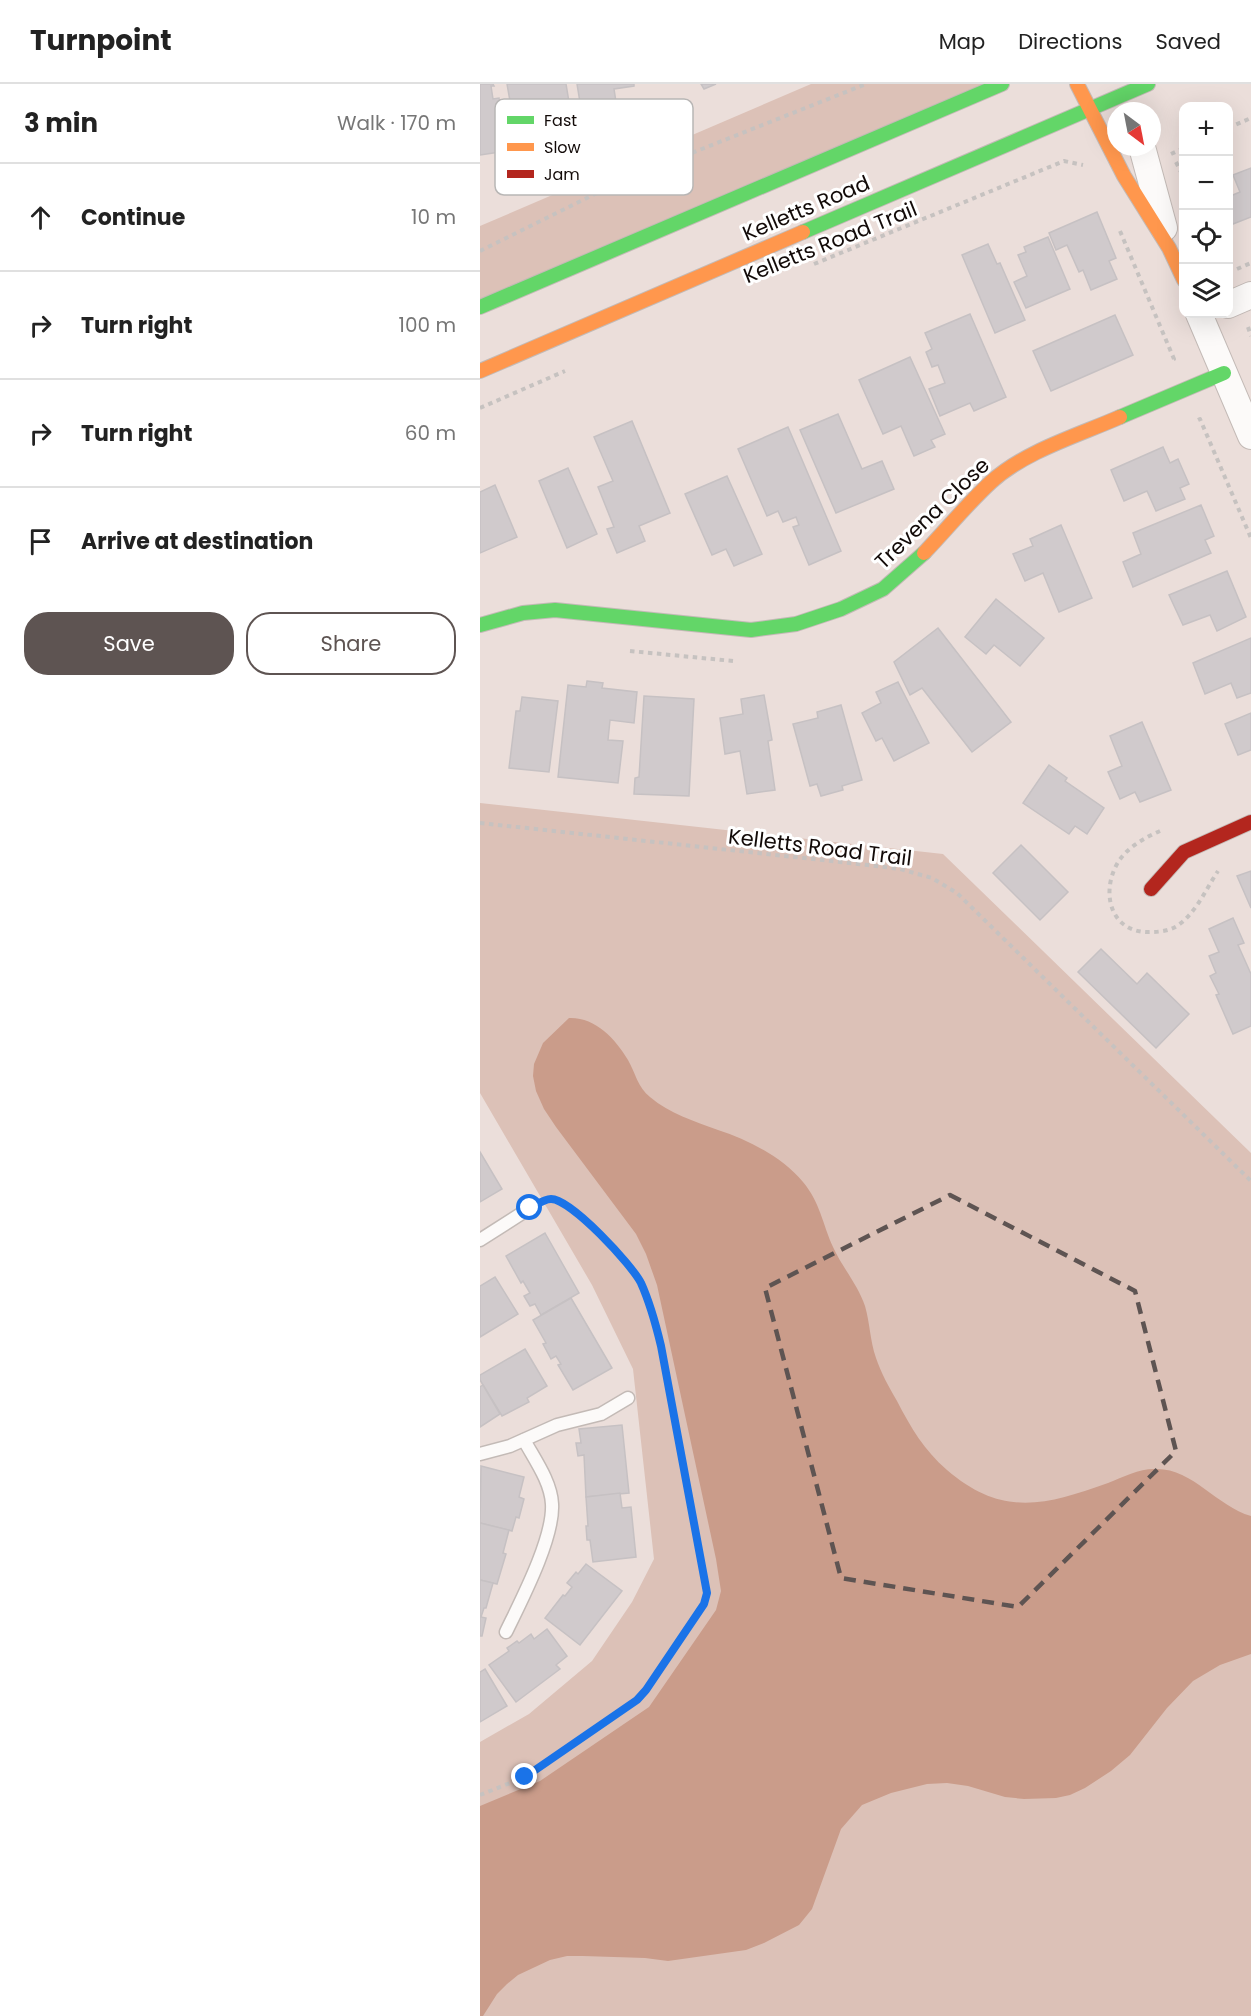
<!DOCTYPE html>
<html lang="en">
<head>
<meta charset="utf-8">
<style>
  :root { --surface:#fff; --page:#f2f2f2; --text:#222; --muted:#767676; --line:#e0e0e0; --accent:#5e5452 }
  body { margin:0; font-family:Poppins,sans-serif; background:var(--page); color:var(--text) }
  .controls { position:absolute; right:18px; top:18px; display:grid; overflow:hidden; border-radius:12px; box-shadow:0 6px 24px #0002 }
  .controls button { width:54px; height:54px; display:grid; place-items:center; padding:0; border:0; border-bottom:2px solid var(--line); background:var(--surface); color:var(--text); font:30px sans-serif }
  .compass { position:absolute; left:627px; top:18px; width:54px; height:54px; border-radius:50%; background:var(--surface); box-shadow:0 6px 24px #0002; rotate:148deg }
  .stop { position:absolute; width:18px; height:18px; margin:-14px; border:4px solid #1a73e8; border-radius:50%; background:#fff }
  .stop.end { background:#1a73e8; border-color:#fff; box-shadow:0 2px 6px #0008 }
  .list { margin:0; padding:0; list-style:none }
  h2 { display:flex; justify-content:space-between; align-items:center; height:78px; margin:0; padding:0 24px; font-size:26px }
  h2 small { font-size:20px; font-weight:400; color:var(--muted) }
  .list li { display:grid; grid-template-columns:39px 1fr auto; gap:18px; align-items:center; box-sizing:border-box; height:108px; padding:0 24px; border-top:2px solid var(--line) }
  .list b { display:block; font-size:22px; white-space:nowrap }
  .list em { font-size:20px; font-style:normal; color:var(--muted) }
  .actions { display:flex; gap:12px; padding:18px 24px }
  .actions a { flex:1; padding:14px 0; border:2px solid var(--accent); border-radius:24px; text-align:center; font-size:21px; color:var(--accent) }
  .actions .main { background:var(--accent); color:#fff }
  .icon { flex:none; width:33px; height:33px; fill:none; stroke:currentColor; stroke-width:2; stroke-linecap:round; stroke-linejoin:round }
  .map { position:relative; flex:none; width:771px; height:1932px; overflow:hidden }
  header { display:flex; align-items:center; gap:36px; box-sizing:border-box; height:84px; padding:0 30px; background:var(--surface); border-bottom:2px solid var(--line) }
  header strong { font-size:28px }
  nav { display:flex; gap:33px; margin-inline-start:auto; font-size:21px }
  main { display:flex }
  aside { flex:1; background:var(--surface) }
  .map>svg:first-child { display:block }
  .green { fill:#dcc1b7 }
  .water { fill:#ca9c8a }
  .building { fill:#d0cacc; stroke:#c6c1c3; stroke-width:1.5 }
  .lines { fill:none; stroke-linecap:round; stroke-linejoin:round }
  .lane-casing { stroke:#c3bab6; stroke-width:15 }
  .street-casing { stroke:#c3bab6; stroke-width:28 }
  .fast-casing { stroke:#c3bab6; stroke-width:16 }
  .slow-casing { stroke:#c3bab6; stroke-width:16 }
  .jam-casing { stroke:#c3bab6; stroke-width:16 }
  .path { stroke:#c6c2c0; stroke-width:4; stroke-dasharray:4.5 4.5; stroke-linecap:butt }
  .lane { stroke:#fcfaf9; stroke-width:12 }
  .street { stroke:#fcfaf9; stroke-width:26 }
  .fast { stroke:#63d668; stroke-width:14 }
  .slow { stroke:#ff974d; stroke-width:14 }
  .jam { stroke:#b3261e; stroke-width:14 }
  .route { stroke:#1a73e8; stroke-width:8 }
  .marked { fill:none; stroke:#5e5452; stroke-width:4.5; stroke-dasharray:12 8; stroke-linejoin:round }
  .labels { text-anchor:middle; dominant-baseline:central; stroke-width:6; stroke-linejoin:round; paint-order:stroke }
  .street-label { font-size:21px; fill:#120a08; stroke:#fff }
  .key { fill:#fff; stroke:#b8b6b5; stroke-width:1.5 }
  .key-label { font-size:16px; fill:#120a08 }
</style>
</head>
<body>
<header>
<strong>Turnpoint</strong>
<nav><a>Map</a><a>Directions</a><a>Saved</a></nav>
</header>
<main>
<aside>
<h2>3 min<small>Walk · 170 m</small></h2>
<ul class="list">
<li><svg class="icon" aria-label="ahead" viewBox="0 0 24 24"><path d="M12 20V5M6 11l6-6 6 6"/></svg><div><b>Continue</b></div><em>10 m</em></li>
<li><svg class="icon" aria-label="right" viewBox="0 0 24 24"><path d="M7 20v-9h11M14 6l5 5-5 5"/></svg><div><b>Turn right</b></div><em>100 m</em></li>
<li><svg class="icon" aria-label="right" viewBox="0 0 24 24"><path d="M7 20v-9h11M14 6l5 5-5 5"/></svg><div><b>Turn right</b></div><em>60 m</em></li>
<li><svg class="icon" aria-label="arrive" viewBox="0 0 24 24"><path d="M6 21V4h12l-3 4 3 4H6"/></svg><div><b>Arrive at destination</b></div></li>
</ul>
<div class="actions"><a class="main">Save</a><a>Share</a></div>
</aside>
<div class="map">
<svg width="771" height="1932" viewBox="0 0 771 1932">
  <rect width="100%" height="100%" fill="#ebdeda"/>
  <g class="green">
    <polygon points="331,0 522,0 0,223 0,142"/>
    <polygon points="0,719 463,770 771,1069 771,1932 0,1932 0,1658 49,1630 112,1577 152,1518 174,1475 153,1285 112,1201 0,1009"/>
  </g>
  <path class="water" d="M89,934C115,933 135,954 148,976C155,988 158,1004 170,1013C190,1030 214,1037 238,1046C269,1056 302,1073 323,1098C340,1118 343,1141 353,1163C362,1183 378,1201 385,1222C390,1239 390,1257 396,1274C401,1289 409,1303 417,1317C431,1344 444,1366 467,1386C523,1434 566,1421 628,1399C643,1393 659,1385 674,1385C712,1383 736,1422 771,1432V1570L740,1581L713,1597L687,1624L650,1671L631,1687L605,1704L590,1711L576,1714L544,1715L525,1713L488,1702L467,1699L447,1700L411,1709L382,1721L361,1745L332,1825L319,1841L284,1859L266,1866L188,1877L165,1874L103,1872H87L70,1876L38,1891L27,1900L17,1910L3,1932H0V1722L60,1697L169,1623L236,1526L241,1507L236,1475L177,1201L166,1170L156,1150L76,1043L64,1025L56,1007L53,992L54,980L63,959Z"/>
  <g class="building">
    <polygon points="0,0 13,0 14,2 11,2 13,15 19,14 26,67 0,71"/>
    <polygon points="27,0 86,0 91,30 34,40"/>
    <polygon points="97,0 154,0 154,2 134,5 139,37 104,43"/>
    <polygon points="221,0 236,0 224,5"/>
    <polygon points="771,84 771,133 753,140 748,130 748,113 760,108 753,91"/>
    <polygon points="617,128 636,174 629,177 637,195 611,206 603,186 599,188 587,161 576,166 569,149"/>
    <polygon points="568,153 590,205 546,224 534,198 547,192 538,171 546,168 544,163"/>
    <polygon points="508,160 517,180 520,179 545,236 515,249 482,171"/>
    <polygon points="490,230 526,313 494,327 490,319 460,332 449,305 465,299 458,281 452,283 446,268 452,265 445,249"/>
    <polygon points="635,231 653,271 571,307 553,267"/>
    <polygon points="430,273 465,350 451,356 455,363 434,372 421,342 403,350 379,296"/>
    <polygon points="358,330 382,385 402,377 414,405 356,429 320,346"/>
    <polygon points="152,337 190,429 159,442 165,457 137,469 127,445 134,443 118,403 133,397 114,353"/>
    <polygon points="308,343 361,467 329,481 313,443 319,441 316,433 303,438 298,427 287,432 258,365"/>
    <polygon points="683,363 690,379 698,375 709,400 700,404 705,415 676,427 667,407 644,417 631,386"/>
    <polygon points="88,384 117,450 87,464 59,397"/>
    <polygon points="247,392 282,470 254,482 246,465 232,471 205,410"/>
    <polygon points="15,401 37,453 0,469 0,408"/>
    <polygon points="721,421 734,452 725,456 731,469 653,503 643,478 661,470 653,449"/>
    <polygon points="581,441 612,514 579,528 563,489 545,497 533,470 553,462 550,455"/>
    <polygon points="747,487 766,533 737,547 730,531 703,541 689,511"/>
    <polygon points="516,515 564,554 540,582 514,561 506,570 485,553"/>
    <polygon points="458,544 531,638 492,668 442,604 430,611 414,578"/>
    <polygon points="771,554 771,609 757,614 751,599 725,610 713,579"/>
    <polygon points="107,597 123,599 122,604 157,608 154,639 130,636 128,656 143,657 138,699 78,693 88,601 106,603"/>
    <polygon points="418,598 449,659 414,677 402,654 396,657 382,629 401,619 396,608"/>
    <polygon points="284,611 292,656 288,657 295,706 267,710 260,667 245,670 240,634 263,630 261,615"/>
    <polygon points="164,612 214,615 209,712 154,710 155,694 159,693"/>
    <polygon points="42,613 78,617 69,688 29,684 36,627 40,627"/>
    <polygon points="361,621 382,696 362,702 363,706 341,712 337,700 330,702 313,640 338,634 337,628"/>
    <polygon points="771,629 771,666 758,671 745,640"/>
    <polygon points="662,638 691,706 660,718 655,708 640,715 628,688 642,682 630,652"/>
    <polygon points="569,681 587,694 585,697 624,724 607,750 595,742 589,750 543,719"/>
    <polygon points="541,761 588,808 560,836 513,789"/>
    <polygon points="771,787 771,824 757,792"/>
    <polygon points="753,834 764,859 758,861 771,890 771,942 753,950 736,911 739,910 730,892 736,889 729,872 739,868 729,845"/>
    <polygon points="621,865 657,900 667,889 709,930 676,964 598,888"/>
    <polygon points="0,1068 22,1105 0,1118"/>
    <polygon points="65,1149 99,1209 61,1231 55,1220 50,1222 44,1212 50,1209 43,1197 41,1199 26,1172"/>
    <polygon points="15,1193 38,1230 0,1253 0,1202"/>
    <polygon points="91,1214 132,1284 93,1306 78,1281 81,1280 76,1272 71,1275 63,1260 66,1259 53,1236"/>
    <polygon points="45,1265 67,1302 47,1314 49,1318 22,1332 0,1296 0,1291"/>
    <polygon points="3,1301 20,1330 0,1343 0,1303"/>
    <polygon points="142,1341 149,1409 106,1413 104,1371 98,1372 96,1359 101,1359 99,1345"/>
    <polygon points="1,1382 44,1393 39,1413 44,1415 39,1434 36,1433 32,1447 0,1439"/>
    <polygon points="140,1409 142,1424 151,1423 156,1473 113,1478 110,1456 107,1456 106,1442 108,1442 106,1413"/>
    <polygon points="0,1439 29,1446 23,1469 26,1470 17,1500 0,1496"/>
    <polygon points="106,1480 142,1507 100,1561 65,1534 83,1511 85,1512 92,1503 87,1499 96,1488 98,1490"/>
    <polygon points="0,1496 13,1499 6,1524 4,1524 1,1533 6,1534 2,1552 0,1552"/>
    <polygon points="67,1545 87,1572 76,1581 80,1585 36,1618 9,1581 29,1567 27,1564 37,1557 39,1559 51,1550 54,1555"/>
    <polygon points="5,1585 27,1622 0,1638 0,1588"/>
  </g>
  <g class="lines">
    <defs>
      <g id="lane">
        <polyline points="0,1156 50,1124"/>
        <polyline points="0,1370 30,1362 77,1341 121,1330 148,1314"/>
        <path d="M26,1548C41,1517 74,1454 72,1420C71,1398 55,1376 44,1356"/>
      </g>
      <g id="street">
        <polyline points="662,63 684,144"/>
        <polyline points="748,221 771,211"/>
        <polyline points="719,230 771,352"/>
      </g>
      <g id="fast">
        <polyline points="323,148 668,0"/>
        <polyline points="0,223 522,0"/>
        <polyline points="640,333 744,289"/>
        <polyline points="0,541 43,529 75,526 271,546 316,540 361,525 403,505 444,469"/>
      </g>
      <g id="slow">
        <polyline points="597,0 644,92 689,164 704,196"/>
        <polyline points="0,287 323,148"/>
        <path d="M444,469C467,445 488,419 511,398C545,367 599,351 640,333"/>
      </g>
      <polyline id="jam" points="671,805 704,768 771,738"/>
    </defs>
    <use href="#lane" class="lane-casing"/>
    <use href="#street" class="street-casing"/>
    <use href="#fast" class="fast-casing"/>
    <use href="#slow" class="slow-casing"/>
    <use href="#jam" class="jam-casing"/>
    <g class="path">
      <polyline points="748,44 771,34"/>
      <polyline points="691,70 704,64"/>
      <polyline points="696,78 704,94"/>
      <polyline points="640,147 694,275 691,277"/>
      <polyline points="0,167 141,97 386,0"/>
      <polyline points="334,180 584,77 603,81"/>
      <polyline points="757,185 771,179"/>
      <polyline points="768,243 771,252"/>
      <polyline points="0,324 85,287"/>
      <polyline points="718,336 720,335 771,454"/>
      <polyline points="150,567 253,577"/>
      <polyline points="0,739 388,781 420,785 452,794 477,809 771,1097"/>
      <path d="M680,747C664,754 646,764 637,780C620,811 632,850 671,848C682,848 693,846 701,839C718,825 726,805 738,787"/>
      <path d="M0,1711L45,1693L59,1685L157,1616L166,1606L224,1520L227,1509L181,1261C176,1241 170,1219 161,1199C153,1182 101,1126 84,1119C78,1116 72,1115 66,1116"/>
    </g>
    <use href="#lane" class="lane"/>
    <use href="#street" class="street"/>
    <use href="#fast" class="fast"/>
    <use href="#slow" class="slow"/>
    <use href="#jam" class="jam"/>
  </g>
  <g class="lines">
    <path class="route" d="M45,1693L157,1616L166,1606L224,1520L227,1509L181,1262C176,1241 170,1219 161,1199C152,1181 91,1115 71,1115C64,1115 56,1121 50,1124"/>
  </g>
  <path class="marked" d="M470,1111L655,1207L696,1367L538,1523L361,1494L285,1204Z"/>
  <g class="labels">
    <g class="street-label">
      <text transform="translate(326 124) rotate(-23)">Kelletts Road</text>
      <text transform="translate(350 158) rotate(-22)">Kelletts Road Trail</text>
      <text transform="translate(452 429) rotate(-44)">Trevena Close</text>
      <text transform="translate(340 763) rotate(7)">Kelletts Road Trail</text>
    </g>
  </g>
  <rect x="15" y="15" width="198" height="96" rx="9" class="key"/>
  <rect x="27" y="32" width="27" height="8" fill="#63d668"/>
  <rect x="27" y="59" width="27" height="8" fill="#ff974d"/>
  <rect x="27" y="86" width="27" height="8" fill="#b3261e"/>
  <g class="key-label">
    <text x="64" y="42">Fast</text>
    <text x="64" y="69">Slow</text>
    <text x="64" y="96">Jam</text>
  </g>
</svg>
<div class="controls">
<button>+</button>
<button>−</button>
<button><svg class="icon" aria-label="locate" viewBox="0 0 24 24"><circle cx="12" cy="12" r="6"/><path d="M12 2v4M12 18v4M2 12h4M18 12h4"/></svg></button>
<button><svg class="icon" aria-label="layers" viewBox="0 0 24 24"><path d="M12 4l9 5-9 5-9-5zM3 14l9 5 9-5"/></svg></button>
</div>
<svg class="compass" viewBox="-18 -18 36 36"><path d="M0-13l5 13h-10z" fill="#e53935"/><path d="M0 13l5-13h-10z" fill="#767676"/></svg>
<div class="stop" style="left:50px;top:1124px"></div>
<div class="stop end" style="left:45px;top:1693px"></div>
</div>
</main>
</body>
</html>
